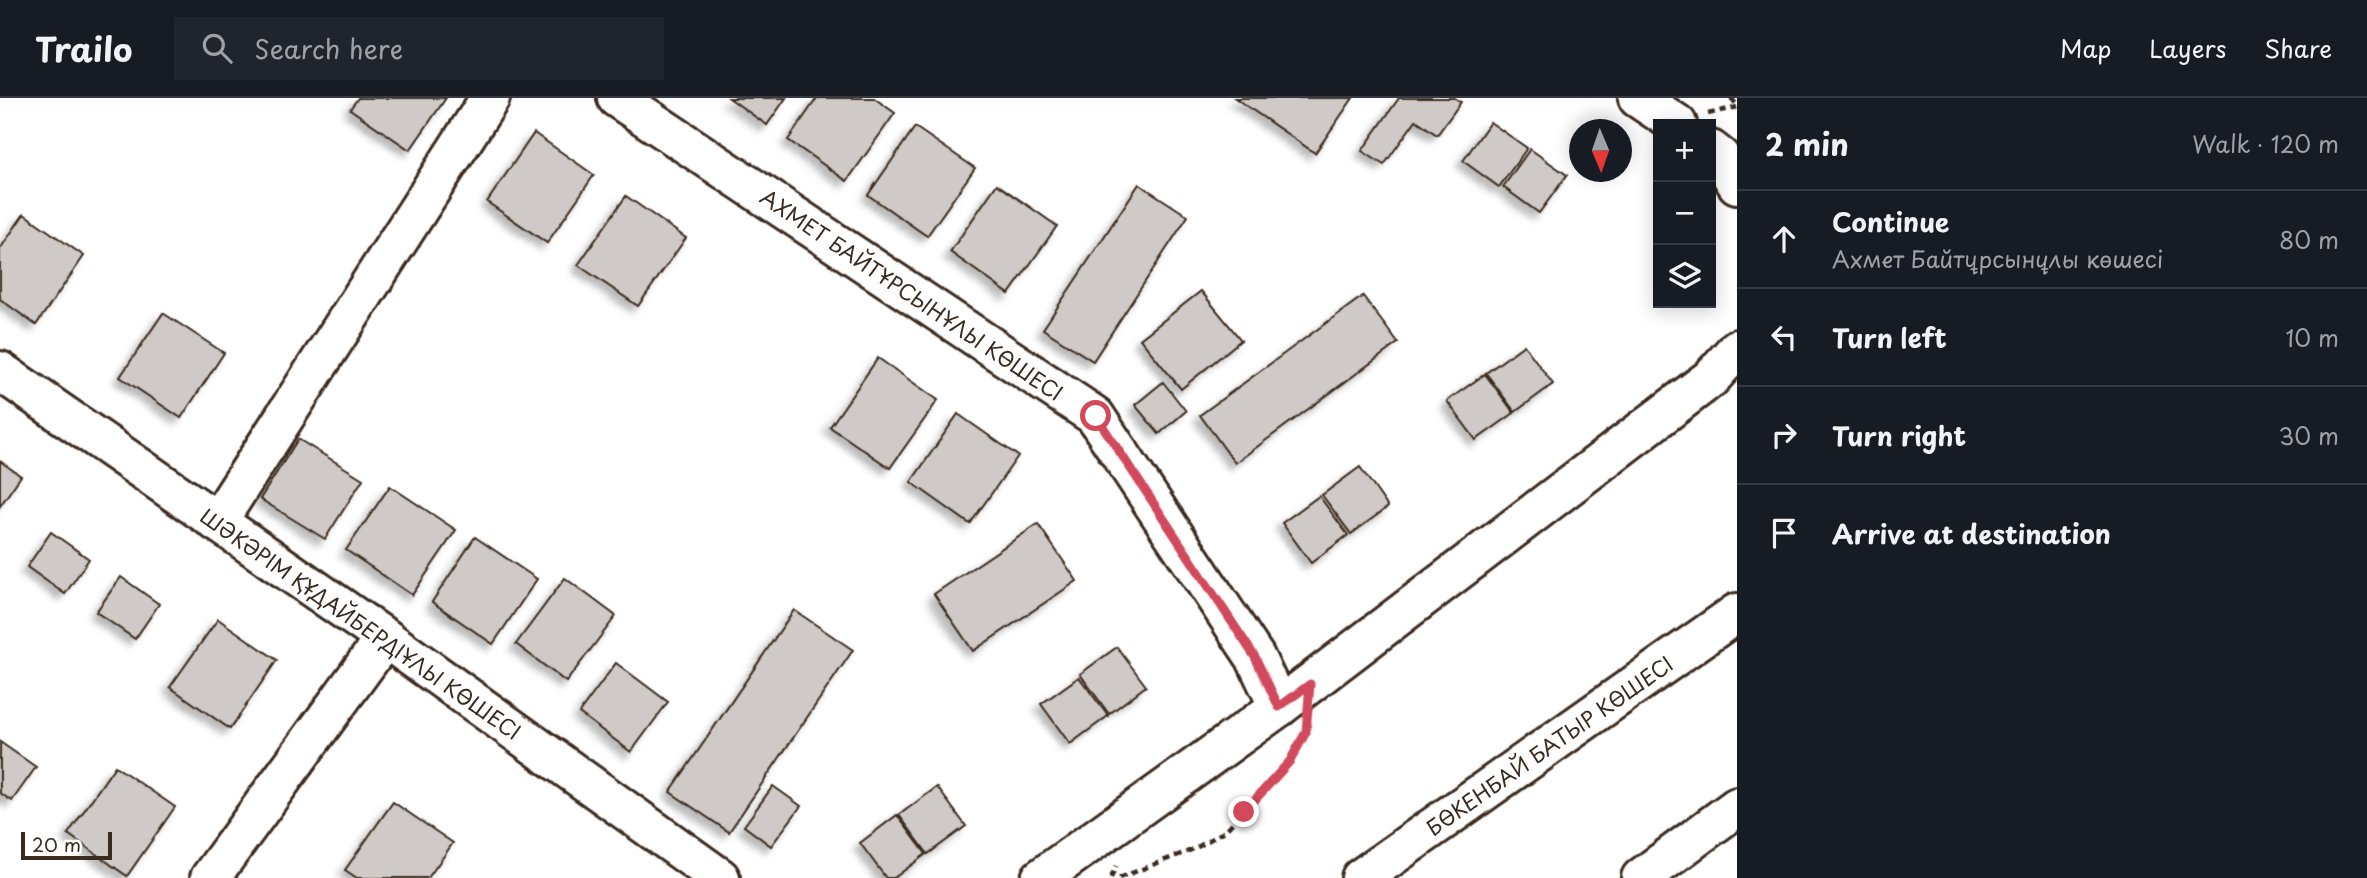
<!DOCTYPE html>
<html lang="en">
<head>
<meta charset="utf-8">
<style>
  :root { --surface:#171b24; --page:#20242c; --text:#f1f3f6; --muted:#9ea1a6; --line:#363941 }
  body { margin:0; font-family:"Playpen Sans",sans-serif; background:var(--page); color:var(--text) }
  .controls { position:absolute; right:21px; top:21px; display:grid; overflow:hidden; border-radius:0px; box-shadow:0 4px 18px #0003 }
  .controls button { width:63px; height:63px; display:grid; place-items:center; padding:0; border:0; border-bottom:2px solid var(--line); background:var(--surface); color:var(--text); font:35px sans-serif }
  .compass { position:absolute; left:1569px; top:21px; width:63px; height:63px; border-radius:50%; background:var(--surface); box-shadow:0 4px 18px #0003; rotate:178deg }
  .scale { position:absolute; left:21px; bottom:18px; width:91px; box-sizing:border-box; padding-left:7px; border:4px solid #3b2a1e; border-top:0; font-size:19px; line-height:24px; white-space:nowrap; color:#3b2a1e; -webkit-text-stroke:5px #fff; paint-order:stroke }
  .stop { position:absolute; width:21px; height:21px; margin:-16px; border:5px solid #d1495b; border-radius:50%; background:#fff }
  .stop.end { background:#d1495b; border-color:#fff; box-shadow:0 2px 7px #0008 }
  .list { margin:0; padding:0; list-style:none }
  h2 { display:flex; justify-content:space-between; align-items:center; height:91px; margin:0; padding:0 28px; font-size:30px }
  h2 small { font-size:23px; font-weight:400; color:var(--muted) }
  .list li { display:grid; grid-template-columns:46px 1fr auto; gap:21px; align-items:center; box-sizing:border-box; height:98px; padding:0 28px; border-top:2px solid var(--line) }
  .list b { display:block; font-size:26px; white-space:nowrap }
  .list p { margin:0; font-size:23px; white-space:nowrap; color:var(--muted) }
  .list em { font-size:23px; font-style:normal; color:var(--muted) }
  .icon { flex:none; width:38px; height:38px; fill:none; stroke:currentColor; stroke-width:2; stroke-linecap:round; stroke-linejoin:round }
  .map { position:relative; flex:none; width:1737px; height:780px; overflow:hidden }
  header { display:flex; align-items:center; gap:42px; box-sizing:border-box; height:98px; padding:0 35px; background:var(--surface); border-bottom:2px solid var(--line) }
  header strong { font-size:33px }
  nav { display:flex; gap:38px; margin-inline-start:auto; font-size:24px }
  .search { width:490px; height:63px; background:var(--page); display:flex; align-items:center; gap:18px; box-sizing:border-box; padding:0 24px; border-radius:0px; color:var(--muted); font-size:26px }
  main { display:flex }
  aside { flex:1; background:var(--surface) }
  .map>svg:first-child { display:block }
  .building { fill:#cfcac7; stroke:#3b2a1e; stroke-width:2; filter:url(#shadow) }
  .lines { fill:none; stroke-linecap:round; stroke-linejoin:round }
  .minor-casing { stroke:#3b2a1e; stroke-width:44 }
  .major-casing { stroke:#3b2a1e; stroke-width:44 }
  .path { stroke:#3b2a1e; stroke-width:4.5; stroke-dasharray:7 5; stroke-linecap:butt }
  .minor { stroke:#fff; stroke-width:38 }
  .major { stroke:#fff; stroke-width:38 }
  .route { stroke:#d1495b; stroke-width:9 }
  .labels { text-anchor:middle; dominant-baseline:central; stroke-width:5; stroke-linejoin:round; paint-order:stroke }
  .street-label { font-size:21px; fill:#3b2a1e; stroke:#fff }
</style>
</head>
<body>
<header>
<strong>Trailo</strong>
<div class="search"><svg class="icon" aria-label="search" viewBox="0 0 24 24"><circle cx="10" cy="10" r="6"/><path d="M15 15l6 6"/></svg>Search here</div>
<nav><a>Map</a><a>Layers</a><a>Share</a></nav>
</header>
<main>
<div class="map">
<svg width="1737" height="780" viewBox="0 0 1737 780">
  <defs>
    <filter id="shadow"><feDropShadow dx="-6" dy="6" stdDeviation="3.5" flood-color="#0004"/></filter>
  </defs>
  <rect width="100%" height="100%" fill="#fff"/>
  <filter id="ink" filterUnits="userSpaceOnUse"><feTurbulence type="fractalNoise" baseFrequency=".0143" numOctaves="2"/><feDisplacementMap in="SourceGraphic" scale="14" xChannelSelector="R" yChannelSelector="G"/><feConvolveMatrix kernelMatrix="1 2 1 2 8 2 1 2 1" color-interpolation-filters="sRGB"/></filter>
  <g filter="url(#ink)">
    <g class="building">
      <polygon points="358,0 446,0 410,52 350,11"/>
      <polygon points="729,0 786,0 767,27"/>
      <polygon points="817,0 874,0 895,15 847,83 788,42"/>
      <polygon points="1235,0 1353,0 1315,55"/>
      <polygon points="1399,0 1455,0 1461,4 1437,37 1416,22 1384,67 1362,53"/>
      <polygon points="1490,24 1527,50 1499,89 1463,63"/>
      <polygon points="915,29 975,70 927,138 868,97"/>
      <polygon points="534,35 594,77 547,145 487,104"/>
      <polygon points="1530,51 1567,77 1539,115 1503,89"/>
      <polygon points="997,86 1057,128 1009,196 950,154"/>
      <polygon points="1139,86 1188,118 1093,263 1043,231"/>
      <polygon points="626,98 686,140 638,208 578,167"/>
      <polygon points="24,116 84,158 36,227 0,201 0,151"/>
      <polygon points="1201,193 1241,242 1181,291 1140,241"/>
      <polygon points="1363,198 1398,245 1235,365 1200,317"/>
      <polygon points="163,215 224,255 181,320 120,279"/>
      <polygon points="1524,247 1553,286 1515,314 1486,275"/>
      <polygon points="878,260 938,302 890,370 830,329"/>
      <polygon points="1485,276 1514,315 1476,342 1447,303"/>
      <polygon points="1163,284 1186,313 1159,336 1135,307"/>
      <polygon points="958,316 1018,358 970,426 911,384"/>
      <polygon points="298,341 363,381 325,441 260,401"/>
      <polygon points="0,363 21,378 0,408"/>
      <polygon points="1360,369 1388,409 1351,436 1322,397"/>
      <polygon points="390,388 456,432 412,497 346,452"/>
      <polygon points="1319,398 1348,437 1311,465 1282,425"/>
      <polygon points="1038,426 1077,483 973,553 934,496"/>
      <polygon points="51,434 89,461 65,496 27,469"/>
      <polygon points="475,439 537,481 493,546 432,504"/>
      <polygon points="121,479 159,506 135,541 96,514"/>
      <polygon points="565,480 616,518 566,584 516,546"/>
      <polygon points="794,512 853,552 729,734 670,694"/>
      <polygon points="218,521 277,562 230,631 170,589"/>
      <polygon points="1117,549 1146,588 1109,616 1080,576"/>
      <polygon points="616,565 668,604 631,654 579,615"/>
      <polygon points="1079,579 1108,618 1070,646 1041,606"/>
      <polygon points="0,644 36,669 12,703 0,695"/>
      <polygon points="115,668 175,709 127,778 68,736"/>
      <polygon points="773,688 801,708 771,748 744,728"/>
      <polygon points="937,689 966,728 928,756 899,717"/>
      <polygon points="393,704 453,745 428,780 357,780 345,772"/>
      <polygon points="897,717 926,756 894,780 886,780 860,745"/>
    </g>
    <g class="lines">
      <defs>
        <g id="minor">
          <polyline points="617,0 1095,318 1255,559 1279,609"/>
          <polyline points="1638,0 1677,26"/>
          <polyline points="1711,52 1720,59 1737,86"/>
          <polyline points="0,273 385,540 720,780"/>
          <polyline points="217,424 490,0"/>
          <polyline points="210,780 385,540"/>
          <polyline points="1041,780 1279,609 1711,280 1737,251"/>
          <polyline points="1641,780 1737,709"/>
        </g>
        <polyline id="major" points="1361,780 1737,515"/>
      </defs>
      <use href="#minor" class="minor-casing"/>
      <use href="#major" class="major-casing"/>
      <g class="path">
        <polyline points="1731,0 1737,7"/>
        <polyline points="1708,16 1737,9"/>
        <polyline points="1111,780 1116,768"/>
        <polyline points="1119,780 1194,751 1225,733 1290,663 1307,632"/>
      </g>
      <use href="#minor" class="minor"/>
      <use href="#major" class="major"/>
    </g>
  </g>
  <g class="lines" filter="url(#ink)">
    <polyline class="route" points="1096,318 1255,559 1279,609 1310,586 1306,634 1290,663 1244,714"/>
  </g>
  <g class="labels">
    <g class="street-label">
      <text transform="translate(912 196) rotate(34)">АХМЕТ БАЙТҰРСЫНҰЛЫ КӨШЕСІ</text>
      <text transform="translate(361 525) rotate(35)">ШӘКӘРІМ ҚҰДАЙБЕРДІҰЛЫ КӨШЕСІ</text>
      <text transform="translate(1549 647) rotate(-35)">БӨКЕНБАЙ БАТЫР КӨШЕСІ</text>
    </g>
  </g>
</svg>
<div class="controls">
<button>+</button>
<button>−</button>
<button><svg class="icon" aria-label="layers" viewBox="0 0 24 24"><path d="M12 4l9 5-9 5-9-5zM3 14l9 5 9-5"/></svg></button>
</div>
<svg class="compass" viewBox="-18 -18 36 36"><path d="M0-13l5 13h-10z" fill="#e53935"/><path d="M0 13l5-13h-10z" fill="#9ea1a6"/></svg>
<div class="scale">20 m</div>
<div class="stop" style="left:1096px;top:318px"></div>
<div class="stop end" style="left:1244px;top:714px"></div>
</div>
<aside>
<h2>2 min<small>Walk · 120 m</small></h2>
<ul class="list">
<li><svg class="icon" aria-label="ahead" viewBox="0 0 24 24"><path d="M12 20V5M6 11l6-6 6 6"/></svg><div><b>Continue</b><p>Ахмет Байтұрсынұлы көшесі</p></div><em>80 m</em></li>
<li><svg class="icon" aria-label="left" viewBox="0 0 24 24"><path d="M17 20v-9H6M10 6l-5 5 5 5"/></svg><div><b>Turn left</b></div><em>10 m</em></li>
<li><svg class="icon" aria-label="right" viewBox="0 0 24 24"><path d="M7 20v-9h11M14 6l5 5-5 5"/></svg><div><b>Turn right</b></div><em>30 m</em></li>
<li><svg class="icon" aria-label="arrive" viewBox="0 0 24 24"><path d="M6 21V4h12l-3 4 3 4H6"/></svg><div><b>Arrive at destination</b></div></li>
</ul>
</aside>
</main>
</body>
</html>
